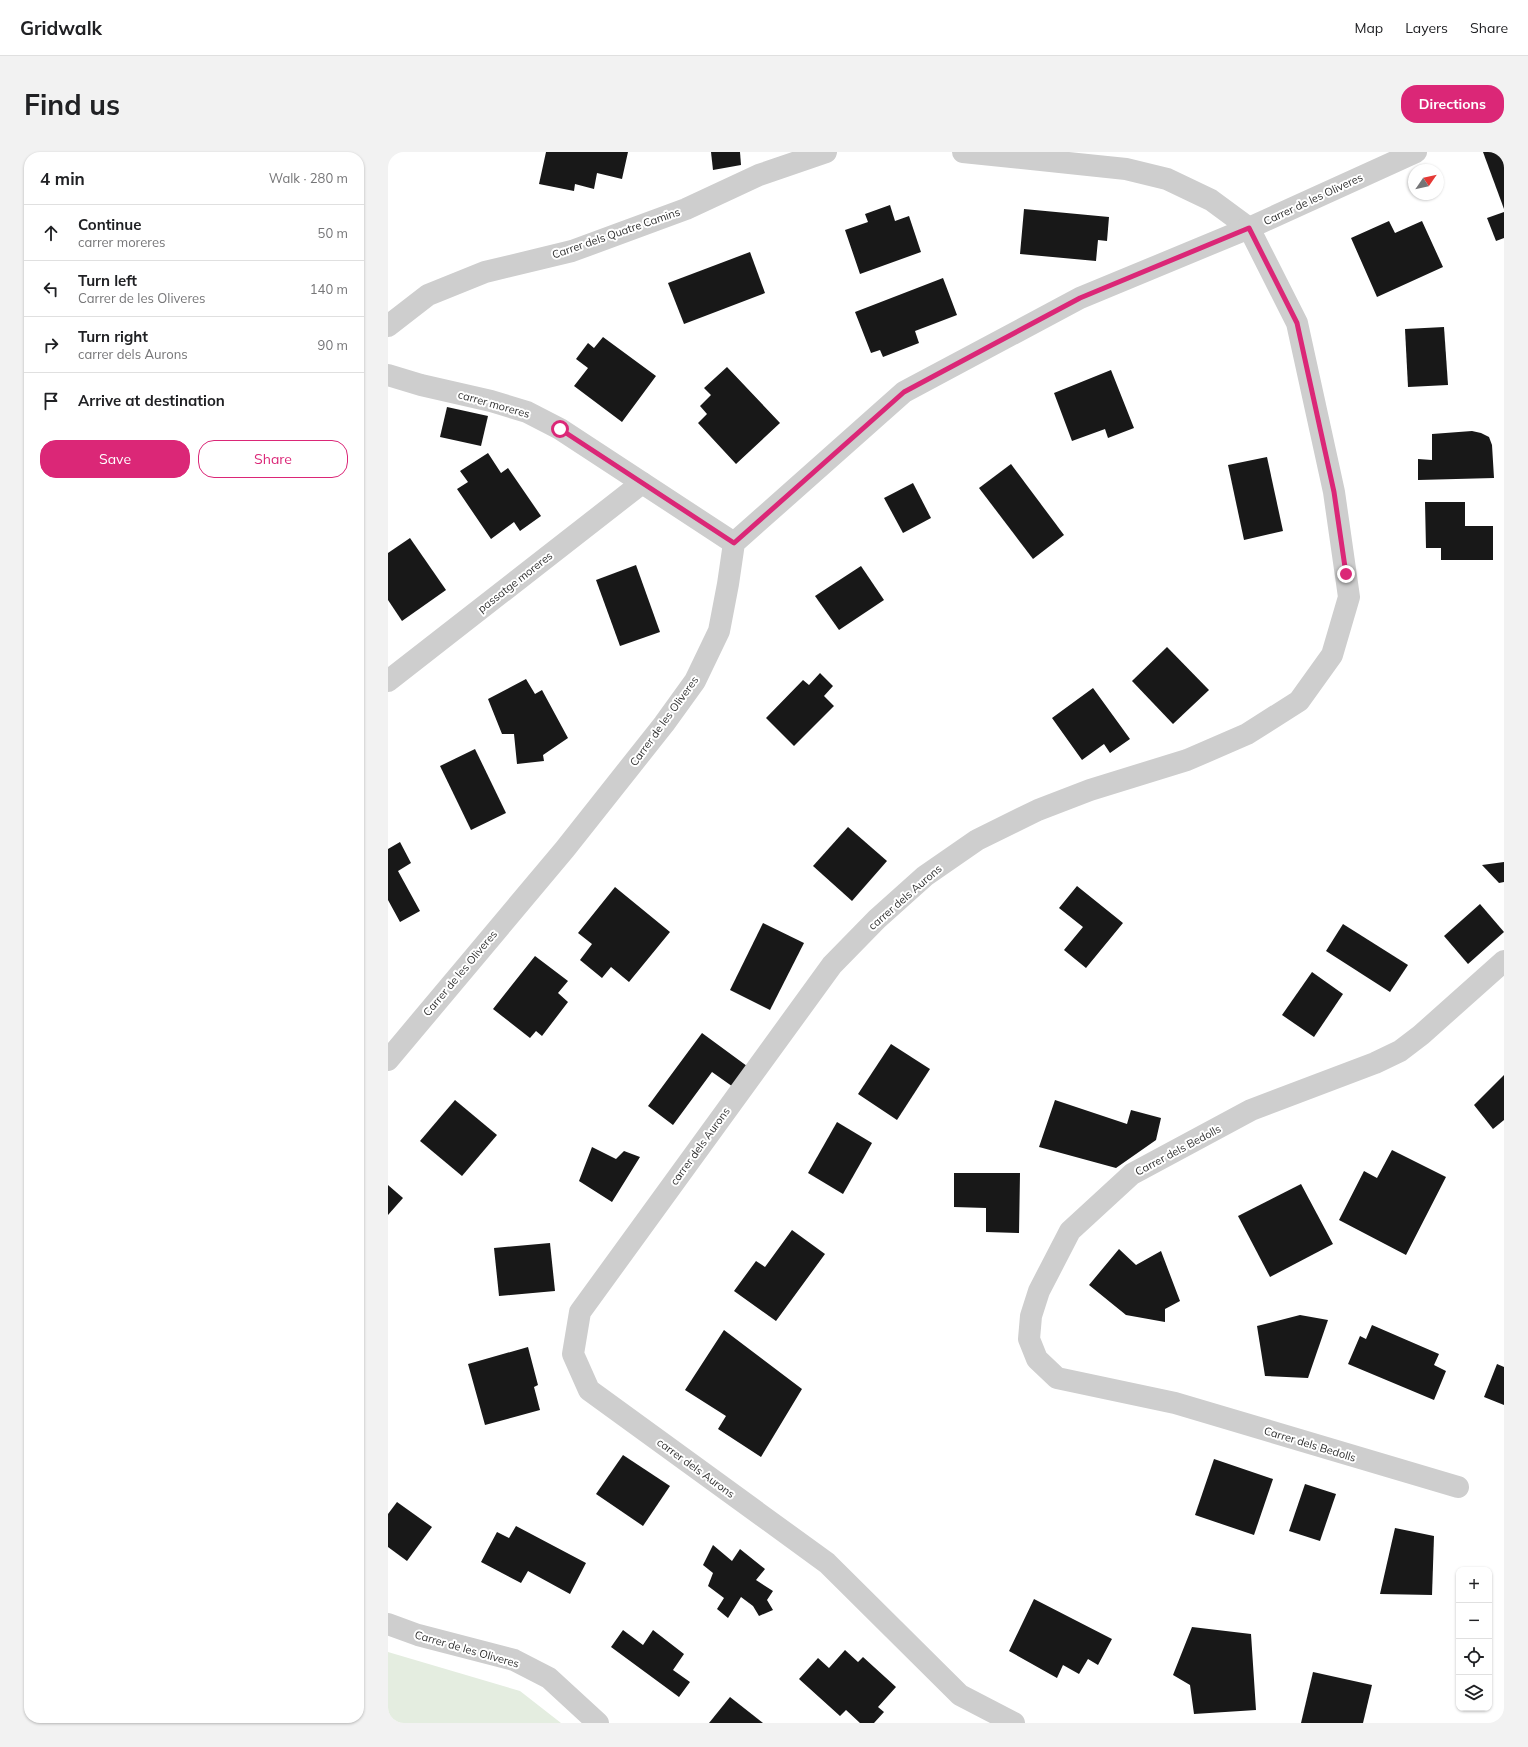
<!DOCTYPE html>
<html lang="en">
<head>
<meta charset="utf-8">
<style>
  :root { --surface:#fff; --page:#f2f2f2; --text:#202124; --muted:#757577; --line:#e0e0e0; --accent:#db2777 }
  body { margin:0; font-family:Mulish,sans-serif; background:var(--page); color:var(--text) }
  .controls { position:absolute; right:12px; bottom:12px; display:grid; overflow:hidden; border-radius:8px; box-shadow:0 1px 3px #0004 }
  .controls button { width:36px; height:36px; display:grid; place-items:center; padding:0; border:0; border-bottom:1px solid var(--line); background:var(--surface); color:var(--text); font:20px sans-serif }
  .compass { position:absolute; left:1020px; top:12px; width:36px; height:36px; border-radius:50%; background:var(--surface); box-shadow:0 1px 3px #0004; rotate:56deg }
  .stop { position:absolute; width:12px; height:12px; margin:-9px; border:3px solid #db2777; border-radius:50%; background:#fff }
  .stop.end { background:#db2777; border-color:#fff; box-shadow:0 1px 4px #0008 }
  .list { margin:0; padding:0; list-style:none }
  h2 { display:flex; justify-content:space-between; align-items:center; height:52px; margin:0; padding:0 16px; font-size:17px }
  h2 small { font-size:13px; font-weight:400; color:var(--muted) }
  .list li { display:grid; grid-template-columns:26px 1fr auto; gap:12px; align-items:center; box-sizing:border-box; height:56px; padding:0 16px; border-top:1px solid var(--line) }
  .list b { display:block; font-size:15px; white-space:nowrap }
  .list p { margin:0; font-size:13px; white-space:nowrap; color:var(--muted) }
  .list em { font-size:13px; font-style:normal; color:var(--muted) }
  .actions { display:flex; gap:8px; padding:12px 16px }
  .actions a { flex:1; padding:9px 0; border:1px solid var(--accent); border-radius:16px; text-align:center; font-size:14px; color:var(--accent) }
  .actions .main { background:var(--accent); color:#fff }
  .icon { flex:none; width:22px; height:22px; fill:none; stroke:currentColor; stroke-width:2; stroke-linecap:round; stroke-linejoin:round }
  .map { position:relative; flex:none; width:1116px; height:1571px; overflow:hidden; border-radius:16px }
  header { display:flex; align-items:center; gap:24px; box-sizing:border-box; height:56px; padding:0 20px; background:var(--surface); border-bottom:1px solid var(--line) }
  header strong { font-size:19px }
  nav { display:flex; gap:22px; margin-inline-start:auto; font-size:14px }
  .intro { display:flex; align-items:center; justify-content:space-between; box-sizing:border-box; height:96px; padding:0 24px }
  h1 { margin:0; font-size:28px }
  .button { padding:10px 18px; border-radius:16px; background:var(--accent); color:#fff; font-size:14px; font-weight:700 }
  main { display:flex; gap:24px; padding:0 24px }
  aside { flex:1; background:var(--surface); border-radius:16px; box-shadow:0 1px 3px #0004 }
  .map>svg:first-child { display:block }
  .green { fill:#e4ede0 }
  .building { fill:#181818 }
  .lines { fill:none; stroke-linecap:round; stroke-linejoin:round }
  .minor { stroke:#cecece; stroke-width:22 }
  .route { stroke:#db2777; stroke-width:5 }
  .labels { text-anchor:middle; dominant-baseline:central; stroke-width:4; stroke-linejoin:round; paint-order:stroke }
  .street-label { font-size:11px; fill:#313131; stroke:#fff }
</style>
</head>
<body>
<header>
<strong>Gridwalk</strong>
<nav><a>Map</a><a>Layers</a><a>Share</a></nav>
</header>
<div class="intro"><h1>Find us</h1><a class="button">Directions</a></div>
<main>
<aside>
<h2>4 min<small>Walk · 280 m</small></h2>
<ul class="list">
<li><svg class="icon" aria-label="ahead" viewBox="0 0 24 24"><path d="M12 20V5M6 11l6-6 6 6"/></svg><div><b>Continue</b><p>carrer moreres</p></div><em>50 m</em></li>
<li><svg class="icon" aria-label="left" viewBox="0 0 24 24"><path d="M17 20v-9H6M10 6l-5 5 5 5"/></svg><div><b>Turn left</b><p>Carrer de les Oliveres</p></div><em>140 m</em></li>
<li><svg class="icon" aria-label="right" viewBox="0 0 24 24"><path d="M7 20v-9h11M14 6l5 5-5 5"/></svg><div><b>Turn right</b><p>carrer dels Aurons</p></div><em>90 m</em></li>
<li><svg class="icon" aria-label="arrive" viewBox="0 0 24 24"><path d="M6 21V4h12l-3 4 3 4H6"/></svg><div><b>Arrive at destination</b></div></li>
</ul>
<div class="actions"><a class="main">Save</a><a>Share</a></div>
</aside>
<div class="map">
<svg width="1116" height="1571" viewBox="0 0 1116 1571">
  <rect width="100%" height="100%" fill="#fff"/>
  <polygon class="green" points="0,1500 132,1539 173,1571 0,1571"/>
  <g class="building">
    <polygon points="158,0 240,0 234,27 209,21 206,37 187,32 186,39 151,32"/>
    <polygon points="323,0 352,0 353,13 325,18"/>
    <polygon points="1095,0 1116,0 1116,57"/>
    <polygon points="502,53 507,69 521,64 533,100 472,122 457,78 480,70 477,62"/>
    <polygon points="636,57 721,65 719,89 710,88 708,109 632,102"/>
    <polygon points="1116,60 1116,86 1108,89 1099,66"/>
    <polygon points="1001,69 1007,81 1034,69 1055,115 989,145 963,86"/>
    <polygon points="362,100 377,141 296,172 280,131"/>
    <polygon points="555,126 569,163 527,179 531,191 495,205 492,198 483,201 467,160"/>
    <polygon points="1056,175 1060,233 1020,235 1017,177"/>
    <polygon points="215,185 268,224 234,270 186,234 200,216 188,207 200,191 206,196"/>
    <polygon points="339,215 392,271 348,312 310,271 319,262 312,254 323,243 316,236"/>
    <polygon points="723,218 746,276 720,286 717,277 684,289 666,241"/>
    <polygon points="59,255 100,264 93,294 52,285"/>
    <polygon points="1084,279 1093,281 1101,285 1104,293 1106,326 1030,328 1030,307 1044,308 1044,282"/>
    <polygon points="100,301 113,321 120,316 153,364 132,379 126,370 103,387 69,337 80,330 72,319"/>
    <polygon points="879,305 895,379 856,388 840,313"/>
    <polygon points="623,312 676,383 645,407 591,336"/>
    <polygon points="525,331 543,366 515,381 496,346"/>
    <polygon points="1037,350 1077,350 1077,374 1105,374 1105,408 1053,408 1053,396 1038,396"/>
    <polygon points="22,386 58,438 14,469 0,448 0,401"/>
    <polygon points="248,413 272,480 232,494 208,428"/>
    <polygon points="473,414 496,448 451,478 427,444"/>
    <polygon points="779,495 821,538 785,572 744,529"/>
    <polygon points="432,521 445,534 436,544 446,554 406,594 378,566 415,528 421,533"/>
    <polygon points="138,527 147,542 154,538 180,586 155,603 156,609 129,612 126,582 114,582 100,547"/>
    <polygon points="705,536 742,587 722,601 716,592 694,608 664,566"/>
    <polygon points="87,597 118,661 83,678 52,614"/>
    <polygon points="460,675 499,709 464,749 425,714"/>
    <polygon points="12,690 23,711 10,719 32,759 12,770 0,748 0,697"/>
    <polygon points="1116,710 1116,730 1111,731 1094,713"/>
    <polygon points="689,734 735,771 698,816 676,798 695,775 671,756"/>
    <polygon points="227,735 282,780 241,830 223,815 214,826 192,808 204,792 190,781"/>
    <polygon points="1092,752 1116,780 1080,812 1056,784"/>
    <polygon points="375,771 416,791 382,858 342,838"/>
    <polygon points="955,772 1020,813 1002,840 938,799"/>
    <polygon points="147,804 180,829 170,841 180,850 154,884 148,879 142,886 105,857"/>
    <polygon points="924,820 955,842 926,885 894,863"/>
    <polygon points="314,881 363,917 348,937 324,920 285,973 260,954"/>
    <polygon points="503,892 542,917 509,968 470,942"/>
    <polygon points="1116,923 1116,968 1105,977 1086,953"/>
    <polygon points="67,948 109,983 74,1024 32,989"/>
    <polygon points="667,948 739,972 743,958 773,966 768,988 728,1016 651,995"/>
    <polygon points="449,970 484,991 455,1042 420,1021"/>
    <polygon points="204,995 228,1007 236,999 252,1005 224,1050 191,1029"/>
    <polygon points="1004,998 1058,1025 1018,1103 951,1068 976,1019 989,1026"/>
    <polygon points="566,1021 632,1021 631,1081 598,1080 598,1056 566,1055"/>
    <polygon points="913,1032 945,1092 882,1125 850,1064"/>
    <polygon points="0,1033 15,1046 0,1063"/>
    <polygon points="404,1078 437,1102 388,1169 346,1139 368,1109 377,1115"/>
    <polygon points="162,1091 167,1139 111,1144 106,1096"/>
    <polygon points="731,1097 748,1113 773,1099 792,1149 777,1157 777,1170 738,1163 701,1133"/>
    <polygon points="912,1163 940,1168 920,1226 877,1224 869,1174"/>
    <polygon points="984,1173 1051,1202 1046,1213 1058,1219 1046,1248 960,1212 972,1184 978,1187"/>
    <polygon points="336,1178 414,1237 373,1305 330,1277 338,1264 297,1238"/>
    <polygon points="140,1195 150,1233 146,1235 152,1258 97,1273 80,1212"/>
    <polygon points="1109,1212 1116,1215 1116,1253 1096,1245"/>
    <polygon points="235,1303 282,1334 255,1374 208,1342"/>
    <polygon points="826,1307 885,1327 866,1383 807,1363"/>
    <polygon points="917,1332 948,1342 932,1389 901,1379"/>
    <polygon points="9,1350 44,1375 19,1409 0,1395 0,1362"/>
    <polygon points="128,1374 198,1411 182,1442 140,1419 133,1431 93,1410 109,1380 121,1386"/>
    <polygon points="1007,1376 1046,1384 1044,1443 992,1442"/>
    <polygon points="325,1393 344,1409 352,1397 377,1417 368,1428 385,1439 379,1448 385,1458 371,1464 365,1454 353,1445 340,1466 329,1457 336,1446 320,1434 325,1421 315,1413"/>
    <polygon points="646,1447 724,1487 710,1513 700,1507 691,1522 675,1513 669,1526 621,1499"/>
    <polygon points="804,1475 863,1482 868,1558 806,1562 802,1533 785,1523"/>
    <polygon points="235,1478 255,1493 265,1478 296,1502 285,1518 302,1530 291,1545 223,1495"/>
    <polygon points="457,1498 470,1510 475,1505 508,1535 490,1555 496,1560 486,1571 472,1571 458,1558 452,1564 411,1527 430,1506 441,1516"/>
    <polygon points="925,1520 984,1533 975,1571 913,1571"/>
    <polygon points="342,1545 375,1571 321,1571"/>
  </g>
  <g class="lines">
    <g class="minor">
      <polyline points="575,0 738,17 779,27 823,48 861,76 909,171 946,340 961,445 944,503 911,549 859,582 799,608 702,638 650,658 589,688 537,724 489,767 444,813 192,1160 185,1202 201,1238 439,1411 572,1543 626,1571"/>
      <polyline points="0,174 40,143 97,120 184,99 298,57 371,23 438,0"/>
      <polyline points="0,223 33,233 103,249 139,260 172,277 346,391"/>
      <polyline points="0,529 254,331"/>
      <polyline points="0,908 177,697 276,572 307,529 331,479 340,432 346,391 516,240 692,146 861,76 1028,0"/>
      <polyline points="1070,1335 787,1251 669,1226 649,1207 641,1187 643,1164 651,1139 682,1079 744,1022 863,958 987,911 1012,899 1033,883 1116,809"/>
      <polyline points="0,1472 30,1483 126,1508 161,1526 210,1571"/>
    </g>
  </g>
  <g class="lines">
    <polyline class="route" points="172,277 346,391 516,240 692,146 861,76 909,171 946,340 958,422"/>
  </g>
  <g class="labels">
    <g class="street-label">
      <text transform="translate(925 47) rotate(-25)">Carrer de les Oliveres</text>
      <text transform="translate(228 81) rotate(-19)">Carrer dels Quatre Camins</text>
      <text transform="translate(106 252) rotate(16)">carrer moreres</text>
      <text transform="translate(127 430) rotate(-38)">passatge moreres</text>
      <text transform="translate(276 569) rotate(-54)">Carrer de les Oliveres</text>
      <text transform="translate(517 745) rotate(-41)">carrer dels Aurons</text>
      <text transform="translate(72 821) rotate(-50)">Carrer de les Oliveres</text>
      <text transform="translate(312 994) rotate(-54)">carrer dels Aurons</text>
      <text transform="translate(790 998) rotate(-28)">Carrer dels Bedolls</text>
      <text transform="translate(922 1292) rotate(17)">Carrer dels Bedolls</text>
      <text transform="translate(308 1316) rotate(36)">carrer dels Aurons</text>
      <text transform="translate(79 1497) rotate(16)">Carrer de les Oliveres</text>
    </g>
  </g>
</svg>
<div class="controls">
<button>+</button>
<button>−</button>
<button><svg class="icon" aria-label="locate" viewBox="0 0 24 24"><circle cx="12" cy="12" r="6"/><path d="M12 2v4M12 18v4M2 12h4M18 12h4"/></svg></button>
<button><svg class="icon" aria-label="layers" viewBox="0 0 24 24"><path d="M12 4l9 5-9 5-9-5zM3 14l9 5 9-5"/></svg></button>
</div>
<svg class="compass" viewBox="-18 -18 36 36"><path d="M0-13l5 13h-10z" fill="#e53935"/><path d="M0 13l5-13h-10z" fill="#757577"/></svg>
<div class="stop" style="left:172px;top:277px"></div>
<div class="stop end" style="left:958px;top:422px"></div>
</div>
</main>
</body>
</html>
